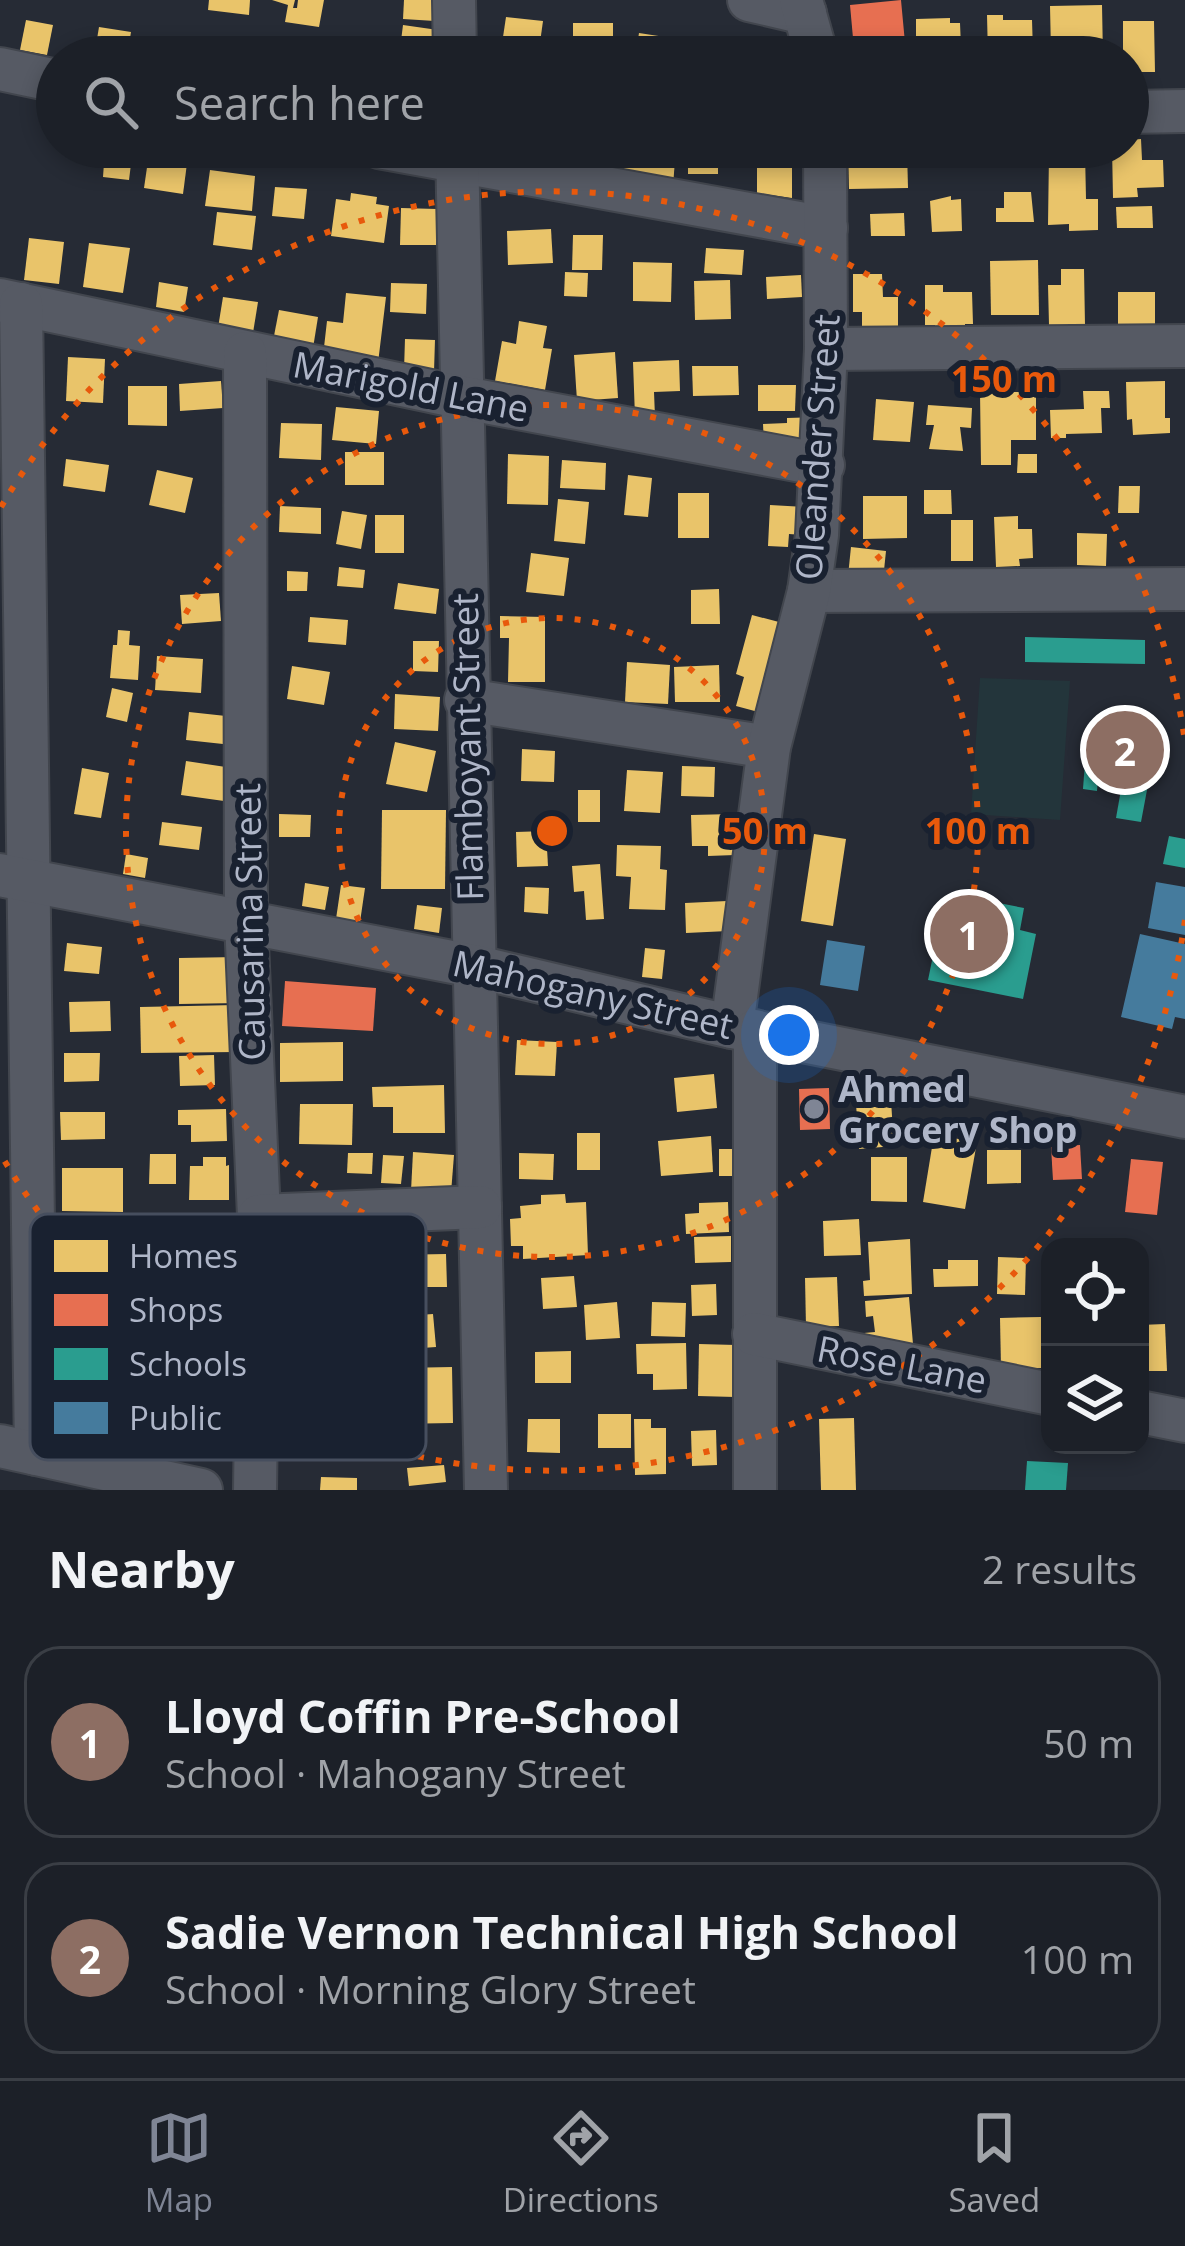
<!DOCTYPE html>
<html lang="en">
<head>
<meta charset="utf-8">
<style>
  :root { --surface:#1c2028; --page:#292d34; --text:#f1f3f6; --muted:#a0a3a8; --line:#3a3e45; --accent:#7f8595 }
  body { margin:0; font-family:"Open Sans",sans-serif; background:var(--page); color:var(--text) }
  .controls { position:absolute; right:36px; bottom:36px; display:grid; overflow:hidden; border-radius:24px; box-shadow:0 6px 18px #0003 }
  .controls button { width:108px; height:108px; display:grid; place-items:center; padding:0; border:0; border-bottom:3px solid var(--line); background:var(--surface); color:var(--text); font:60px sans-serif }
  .you { position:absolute; left:789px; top:1035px; width:42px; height:42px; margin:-30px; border:9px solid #fff; border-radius:50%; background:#1a73e8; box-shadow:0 0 0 18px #1a73e833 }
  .badge { display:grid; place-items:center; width:78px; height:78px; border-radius:50%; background:var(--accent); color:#fff; font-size:39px; font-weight:700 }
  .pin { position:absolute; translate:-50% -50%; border:6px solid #fff; box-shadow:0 3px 12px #0006 }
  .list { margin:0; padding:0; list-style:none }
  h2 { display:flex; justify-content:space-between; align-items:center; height:156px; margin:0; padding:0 48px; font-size:51px }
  h2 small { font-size:39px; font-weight:400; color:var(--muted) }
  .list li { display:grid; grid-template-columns:78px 1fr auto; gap:36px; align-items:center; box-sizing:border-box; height:192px; margin:0 24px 24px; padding:0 24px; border:3px solid var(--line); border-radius:36px }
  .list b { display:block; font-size:45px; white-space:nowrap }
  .list p { margin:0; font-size:39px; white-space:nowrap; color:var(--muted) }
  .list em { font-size:39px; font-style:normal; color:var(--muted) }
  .icon { flex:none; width:66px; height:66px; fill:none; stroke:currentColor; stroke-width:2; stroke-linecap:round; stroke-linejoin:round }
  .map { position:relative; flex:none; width:1185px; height:1490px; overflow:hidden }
  .search { position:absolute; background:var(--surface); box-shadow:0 6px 18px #0003; left:36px; right:36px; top:36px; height:132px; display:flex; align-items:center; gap:30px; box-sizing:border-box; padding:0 42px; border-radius:66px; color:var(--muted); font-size:45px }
  .sheet { height:588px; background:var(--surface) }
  nav { display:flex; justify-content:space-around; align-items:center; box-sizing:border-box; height:168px; border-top:3px solid var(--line); background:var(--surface); font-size:33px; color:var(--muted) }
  nav a { display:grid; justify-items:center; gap:6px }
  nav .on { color:var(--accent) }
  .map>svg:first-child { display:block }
  .green { fill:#23353b }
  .homes { fill:#e9c46a }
  .shops { fill:#e76f51 }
  .schools { fill:#2a9d8f }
  .public { fill:#457b9d }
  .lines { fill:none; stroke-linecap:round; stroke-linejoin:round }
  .minor-casing { stroke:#42464e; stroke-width:46 }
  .minor { stroke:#565a64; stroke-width:42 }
  .ring { fill:none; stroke:#e8590c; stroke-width:6; stroke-dasharray:6 12 }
  .poi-dot { fill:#7f8595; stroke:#192130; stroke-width:4.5 }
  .labels { text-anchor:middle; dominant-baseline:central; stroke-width:12; stroke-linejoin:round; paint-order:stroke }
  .street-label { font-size:36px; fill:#afb6c8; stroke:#192130 }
  .poi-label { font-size:36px; font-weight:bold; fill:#afb6c8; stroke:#192130; text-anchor:start }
  .key { fill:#192130; stroke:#464e5e; stroke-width:3 }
  .key-label { font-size:33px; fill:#afb6c8 }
  .centre { fill:#e8590c; stroke:#192130; stroke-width:6 }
  .ring-label { font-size:36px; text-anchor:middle; font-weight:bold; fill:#e8590c; stroke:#192130; stroke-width:12; stroke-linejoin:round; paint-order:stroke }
</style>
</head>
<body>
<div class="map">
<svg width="1185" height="1490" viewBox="0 0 1185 1490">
  <rect width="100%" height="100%" fill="#262b35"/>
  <polygon class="green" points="980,678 1070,681 1060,820 971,814"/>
  <g class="homes">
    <polygon points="209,0 250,0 249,15 208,10"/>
    <polygon points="272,0 295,0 293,8 297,8 298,0 324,0 319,27 285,22 288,5"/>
    <polygon points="404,0 436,0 435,21 403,19"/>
    <polygon points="1102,5 1103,57 1044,57 1044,52 1051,52 1050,6"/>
    <polygon points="987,15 1003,15 1003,20 1032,20 1033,52 988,57"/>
    <polygon points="506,17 543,21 538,57 500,57"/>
    <polygon points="950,18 950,23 960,23 961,47 916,48 916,19"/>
    <polygon points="26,20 53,25 47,55 20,50"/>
    <polygon points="1123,21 1154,21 1155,72 1128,72 1128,57 1123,57"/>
    <rect x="573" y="23" width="40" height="34"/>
    <polygon points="403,25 445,31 442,54 400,49"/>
    <polygon points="99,27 131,32 127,57 94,57"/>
    <polygon points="639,33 678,39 675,57 635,57"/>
    <polygon points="695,37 728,38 727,57 695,57"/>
    <polygon points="1141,139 1142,160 1163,160 1164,187 1137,188 1138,197 1113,198 1112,147 1128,147 1128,140"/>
    <polygon points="94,147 128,147 127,155 132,156 129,180 103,177 104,163 92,162"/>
    <polygon points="150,147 189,148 183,194 144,188"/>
    <polygon points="557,147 610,147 606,183 554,177"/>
    <polygon points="620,147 676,147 673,186 618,183"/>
    <rect x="688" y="147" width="30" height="27"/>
    <polygon points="848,147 907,150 908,188 849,189"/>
    <polygon points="1085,152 1086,199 1098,199 1098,230 1069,231 1069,224 1048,225 1049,153"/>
    <polygon points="757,164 792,164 792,198 757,193"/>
    <polygon points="210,170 255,176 252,211 205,206"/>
    <polygon points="275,187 307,189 304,219 272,216"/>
    <polygon points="1004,192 1031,192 1034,222 996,222 996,208 1004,208"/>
    <polygon points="351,193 377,197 376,204 389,206 384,243 331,236 336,199 350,201"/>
    <polygon points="951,196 951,200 961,199 962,231 932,232 930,201"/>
    <polygon points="1152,206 1153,228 1117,228 1116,207"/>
    <polygon points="401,208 437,209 436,245 400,245"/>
    <polygon points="217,212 256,216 252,250 213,245"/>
    <polygon points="904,213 905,236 871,236 870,214"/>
    <polygon points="551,229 553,263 508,265 507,231"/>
    <polygon points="573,235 603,235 602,270 572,270"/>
    <polygon points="29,238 64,242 59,284 24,280"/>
    <polygon points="89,243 130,248 123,293 83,287"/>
    <polygon points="706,248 744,250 742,275 704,273"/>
    <polygon points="1038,260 1039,315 991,315 990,261"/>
    <polygon points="633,262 672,263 671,302 633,301"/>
    <polygon points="1061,269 1084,269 1085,325 1049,325 1048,285 1061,285"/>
    <polygon points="565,272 588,273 587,297 564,296"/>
    <polygon points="853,274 882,274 883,297 898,297 898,326 862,327 862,312 853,312"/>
    <polygon points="801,275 802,297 767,299 766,277"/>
    <polygon points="730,280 731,319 695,320 694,281"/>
    <polygon points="159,282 188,287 184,312 156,307"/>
    <polygon points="391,283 427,284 426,314 390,312"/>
    <polygon points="925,285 943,285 943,292 972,292 973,324 965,324 965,337 935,338 935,325 925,325"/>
    <polygon points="1118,292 1155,292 1155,324 1118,325"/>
    <polygon points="346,293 386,297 378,363 323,356 327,321 343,323"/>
    <polygon points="223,297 258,302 252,339 217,334"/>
    <polygon points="279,310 318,317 313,348 273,341"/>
    <polygon points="519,321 547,326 543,348 552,349 545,390 495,381 502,341 516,344"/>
    <polygon points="405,339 435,340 434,371 404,370"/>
    <polygon points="615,352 618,398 577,401 574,355"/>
    <polygon points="68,357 105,359 103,403 66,401"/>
    <polygon points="679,360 680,391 654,392 655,417 635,417 633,362"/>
    <polygon points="692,366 738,366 739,395 693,396"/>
    <polygon points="221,381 223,408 180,411 179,384"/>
    <polygon points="1165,381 1165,418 1170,418 1170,433 1133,435 1132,419 1127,420 1126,382"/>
    <polygon points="758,385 796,385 795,411 758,411"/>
    <polygon points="128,386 167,386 167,426 128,425"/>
    <polygon points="1083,391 1109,391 1110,408 1101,408 1102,433 1066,434 1066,438 1051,438 1050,410 1084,409"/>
    <polygon points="980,392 1036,392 1036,440 1011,440 1011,465 981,465"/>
    <polygon points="876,399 914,402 910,442 873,440"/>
    <polygon points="928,405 972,408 971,428 960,427 963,451 929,449 934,425 926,425"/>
    <polygon points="336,407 379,411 376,444 332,440"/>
    <polygon points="821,417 821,443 764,445 763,424 787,423 787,418"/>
    <polygon points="281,423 322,424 321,460 279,458"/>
    <rect x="345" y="452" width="39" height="33"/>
    <polygon points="508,454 549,456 548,505 507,504"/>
    <polygon points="1018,454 1037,454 1037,473 1017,473"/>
    <polygon points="66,459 109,465 105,492 63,486"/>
    <polygon points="562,460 606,463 605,490 560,488"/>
    <polygon points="157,470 193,478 185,513 149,505"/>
    <polygon points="628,475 652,478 648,517 624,515"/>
    <polygon points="1119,486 1140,486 1139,513 1118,513"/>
    <polygon points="924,490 951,490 952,514 924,514"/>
    <rect x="678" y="493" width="31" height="45"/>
    <polygon points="863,496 907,496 907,538 863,539"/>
    <polygon points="558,499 589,502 585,544 554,541"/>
    <polygon points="770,505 805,507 803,535 789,534 788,547 768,546"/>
    <polygon points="280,506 321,508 321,534 279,532"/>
    <polygon points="342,511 367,515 361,549 336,544"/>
    <rect x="375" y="515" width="29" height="38"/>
    <polygon points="1018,516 1018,529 1032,529 1033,558 1019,559 1020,566 996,567 994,517"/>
    <rect x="951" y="520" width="22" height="41"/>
    <polygon points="1077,533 1107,534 1106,566 1077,565"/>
    <polygon points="851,547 886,551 883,580 848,576"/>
    <polygon points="531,553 569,558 564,596 526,592"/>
    <polygon points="339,567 365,570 363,588 337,586"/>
    <polygon points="287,571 308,572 307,591 287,591"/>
    <polygon points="398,583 439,589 436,614 394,609"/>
    <polygon points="719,589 720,624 691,624 691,590"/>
    <polygon points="219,593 221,621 182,624 180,595"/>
    <polygon points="752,615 794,626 770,715 736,706 744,677 736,674"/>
    <polygon points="500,616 545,617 545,682 508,682 509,638 500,638"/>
    <polygon points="310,617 348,620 346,645 308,642"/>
    <polygon points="118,630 130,631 129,645 140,646 138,680 110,678 113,645 117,645"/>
    <polygon points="413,641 439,641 438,672 413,671"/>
    <polygon points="157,656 203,659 201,693 155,690"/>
    <polygon points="627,662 670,665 668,704 625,702"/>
    <polygon points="719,665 720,702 675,702 674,667"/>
    <polygon points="292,666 330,672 324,705 287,699"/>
    <polygon points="112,688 133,693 127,722 106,717"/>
    <polygon points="395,694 440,697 438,731 394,729"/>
    <polygon points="189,712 226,716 223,744 186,740"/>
    <polygon points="395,742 436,751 427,792 386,784"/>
    <polygon points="522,749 555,751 554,782 521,781"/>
    <polygon points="186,761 239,769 228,779 224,801 181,795"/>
    <polygon points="682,766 715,767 714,797 681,796"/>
    <polygon points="82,768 109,773 101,818 74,814"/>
    <polygon points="627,770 663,772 660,813 624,811"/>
    <rect x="578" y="790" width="22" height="32"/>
    <polygon points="382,810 446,810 445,889 381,889"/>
    <polygon points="279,814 311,815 310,837 279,837"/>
    <polygon points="733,814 735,855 708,856 708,846 692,846 691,815"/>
    <polygon points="162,822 202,827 199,850 159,845"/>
    <polygon points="546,831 548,866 517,867 516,832"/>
    <polygon points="814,834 846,839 833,926 801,921"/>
    <polygon points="617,845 661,846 660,869 667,870 665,910 629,909 631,877 616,876"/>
    <polygon points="126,854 148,858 145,878 123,874"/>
    <polygon points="600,864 604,919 586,920 584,891 574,892 572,866"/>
    <polygon points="305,883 329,887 325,910 302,906"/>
    <polygon points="341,885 365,888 360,922 336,919"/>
    <polygon points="525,887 549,888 548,914 524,912"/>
    <polygon points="727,901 728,931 686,933 685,903"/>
    <polygon points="417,905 442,908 439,933 414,929"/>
    <polygon points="67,943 102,947 99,974 64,971"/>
    <polygon points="645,948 665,950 662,979 642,977"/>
    <polygon points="238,957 239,1003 179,1004 179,958"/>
    <polygon points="110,1001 111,1031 70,1032 69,1002"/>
    <polygon points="236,1005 237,1052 141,1053 140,1007"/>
    <polygon points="517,1040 557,1042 555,1076 515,1075"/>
    <polygon points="343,1042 343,1081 280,1082 280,1043"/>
    <polygon points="64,1053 100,1053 99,1081 64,1082"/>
    <polygon points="214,1055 215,1085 180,1086 179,1056"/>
    <polygon points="714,1074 717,1108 677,1112 674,1078"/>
    <polygon points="444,1085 445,1133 393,1133 393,1107 373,1107 372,1087"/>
    <polygon points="891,1101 894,1146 859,1149 856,1103"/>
    <polygon points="300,1104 353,1104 352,1145 299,1144"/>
    <polygon points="226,1109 227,1141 191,1142 191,1125 178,1125 178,1110"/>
    <polygon points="60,1112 105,1112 105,1139 61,1140"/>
    <rect x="577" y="1133" width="23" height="37"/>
    <polygon points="934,1135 977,1142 965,1209 923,1202"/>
    <polygon points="711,1136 713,1172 661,1176 658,1141"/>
    <rect x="719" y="1149" width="18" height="27"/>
    <polygon points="987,1150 1021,1150 1021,1183 987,1184"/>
    <polygon points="413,1152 454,1155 451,1193 411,1191"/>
    <polygon points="348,1153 373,1153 372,1174 347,1173"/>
    <polygon points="519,1153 554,1154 553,1180 519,1179"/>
    <polygon points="150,1154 176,1154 176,1184 149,1184"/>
    <polygon points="383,1155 404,1156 401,1184 381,1183"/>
    <polygon points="203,1157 226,1157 226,1166 229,1165 229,1200 189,1200 190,1166 203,1166"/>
    <polygon points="871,1157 907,1157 907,1202 871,1201"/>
    <polygon points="62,1168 123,1168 123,1212 62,1211"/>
    <polygon points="565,1194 566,1203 586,1202 588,1255 523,1259 523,1246 511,1246 510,1219 521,1218 520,1206 541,1204 541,1195"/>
    <polygon points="728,1202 729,1232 686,1234 685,1214 699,1213 699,1203"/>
    <polygon points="859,1219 861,1255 824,1256 823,1221"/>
    <polygon points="731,1236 731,1262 695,1263 694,1237"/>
    <polygon points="910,1239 912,1294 864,1296 863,1281 870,1280 868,1242"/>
    <polygon points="446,1254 447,1287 401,1287 400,1278 393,1278 392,1255"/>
    <polygon points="998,1257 1026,1258 1025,1295 997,1294"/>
    <polygon points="948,1260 978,1260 978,1286 934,1287 933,1269 948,1269"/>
    <polygon points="574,1276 577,1307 543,1309 541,1278"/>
    <polygon points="837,1277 839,1326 806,1327 805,1278"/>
    <polygon points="716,1284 717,1315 692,1316 691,1285"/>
    <polygon points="909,1297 913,1344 865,1348 864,1333 875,1332 873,1316 866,1317 865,1301"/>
    <polygon points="617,1302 620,1338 586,1340 584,1305"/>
    <polygon points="652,1302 686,1303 685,1337 651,1336"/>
    <polygon points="433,1314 436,1347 393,1350 390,1317"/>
    <polygon points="1041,1317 1042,1368 1001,1368 1000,1318"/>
    <polygon points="1165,1324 1167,1371 1141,1371 1140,1325"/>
    <polygon points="686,1343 687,1389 653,1390 653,1374 637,1374 636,1344"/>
    <polygon points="699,1344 736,1345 735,1397 698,1396"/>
    <polygon points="571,1351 571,1383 535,1383 535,1352"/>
    <polygon points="452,1367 453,1423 394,1424 394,1395 402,1395 401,1368"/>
    <rect x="598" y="1414" width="33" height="34"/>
    <polygon points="854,1418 856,1490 821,1490 819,1419"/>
    <polygon points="528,1419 560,1419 560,1453 527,1452"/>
    <polygon points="634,1419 651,1419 651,1428 666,1428 666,1474 635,1475"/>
    <polygon points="716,1430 717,1465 692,1466 691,1431"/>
    <polygon points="444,1465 446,1482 409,1486 407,1468"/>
    <polygon points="321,1477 357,1478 357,1490 320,1490"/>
  </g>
  <g class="shops">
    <polygon points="901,0 905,43 854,49 850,5"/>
    <polygon points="285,981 376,988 373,1031 282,1026"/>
    <polygon points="829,1088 830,1129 800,1130 799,1089"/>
    <polygon points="1080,1145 1082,1179 1053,1180 1051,1147"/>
    <polygon points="1131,1159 1163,1162 1157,1215 1125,1212"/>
  </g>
  <g class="schools">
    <polygon points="1025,637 1145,640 1145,664 1025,662"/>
    <polygon points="1133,722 1159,726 1141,822 1116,818"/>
    <polygon points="1086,749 1100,751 1097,791 1083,789"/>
    <polygon points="1169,836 1185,839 1185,868 1163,864"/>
    <polygon points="968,897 1024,908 1020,930 1036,934 1023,999 928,980 939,927 961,932"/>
    <polygon points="1027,1461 1068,1463 1066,1490 1025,1490"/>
  </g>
  <g class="public">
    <polygon points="1156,882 1185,887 1185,935 1148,928"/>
    <polygon points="1140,934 1185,944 1185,1019 1175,1017 1172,1029 1121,1017"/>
    <polygon points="827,940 865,946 858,991 820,985"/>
  </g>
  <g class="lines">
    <defs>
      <g id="minor">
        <polyline points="454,0 455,57"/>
        <polyline points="749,0 805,13"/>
        <polyline points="801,0 817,57"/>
        <polyline points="0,69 57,81"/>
        <polyline points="1128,112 1185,111"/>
        <polyline points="379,147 826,228"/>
        <polyline points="457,147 486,1490"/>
        <polyline points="0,300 459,397 823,465"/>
        <polyline points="21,304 36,1454"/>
        <polyline points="826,349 1185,346"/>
        <polyline points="245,353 246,921 259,1216 255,1490"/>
        <polyline points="809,591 1185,589"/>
        <polyline points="466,700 769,747"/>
        <polyline points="0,875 473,966 732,1027 1185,1117"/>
        <polyline points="732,1027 769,747 809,591 817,535 826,349 825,147"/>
        <polyline points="755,1031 755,1490"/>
        <polyline points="259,1216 480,1207"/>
        <polyline points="754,1334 1050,1394"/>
        <polyline points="1140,1412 1185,1421"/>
        <polyline points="0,1446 201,1490"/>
      </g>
    </defs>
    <use href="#minor" class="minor-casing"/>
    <use href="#minor" class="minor"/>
  </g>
  <g class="ring">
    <circle cx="552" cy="831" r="213"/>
    <circle cx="552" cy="831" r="426"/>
    <path d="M1185 920A639 639 0 0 1 1 1155M1 507A639 639 0 0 1 1185 742"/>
  </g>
  <circle class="poi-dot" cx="814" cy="1109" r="12"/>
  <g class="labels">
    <g class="street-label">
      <text transform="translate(411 386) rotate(11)">Marigold Lane</text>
      <text transform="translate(817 447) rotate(-86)">Oleander Street</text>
      <text transform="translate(467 747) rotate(-91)">Flamboyant Street</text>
      <text transform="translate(249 922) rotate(-91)">Causarina Street</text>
      <text transform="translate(593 994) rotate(13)">Mahogany Street</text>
      <text transform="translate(902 1364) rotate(11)">Rose Lane</text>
    </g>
    <g class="poi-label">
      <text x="838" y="1088">Ahmed<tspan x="838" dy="41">Grocery Shop</tspan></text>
    </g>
  </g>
  <rect x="30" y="1214" width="396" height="246" rx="18" class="key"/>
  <rect x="54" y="1240" width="54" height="32" fill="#e9c46a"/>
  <rect x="54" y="1294" width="54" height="32" fill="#e76f51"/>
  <rect x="54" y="1348" width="54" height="32" fill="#2a9d8f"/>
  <rect x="54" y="1402" width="54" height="32" fill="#457b9d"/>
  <g class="key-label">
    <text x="129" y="1268">Homes</text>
    <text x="129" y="1322">Shops</text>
    <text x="129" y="1376">Schools</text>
    <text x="129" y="1430">Public</text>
  </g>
  <circle cx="552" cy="831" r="18" class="centre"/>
  <g class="ring-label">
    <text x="1004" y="392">150 m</text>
    <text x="765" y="844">50 m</text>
    <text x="978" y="844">100 m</text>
  </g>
</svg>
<div class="controls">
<button><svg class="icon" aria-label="locate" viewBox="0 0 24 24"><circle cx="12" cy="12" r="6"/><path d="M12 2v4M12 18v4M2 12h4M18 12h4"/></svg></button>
<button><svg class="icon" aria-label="layers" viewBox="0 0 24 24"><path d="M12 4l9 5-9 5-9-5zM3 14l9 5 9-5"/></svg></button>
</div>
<div class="you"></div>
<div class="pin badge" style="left:969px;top:934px;background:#8d6e63">1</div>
<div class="pin badge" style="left:1125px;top:750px;background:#8d6e63">2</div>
<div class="search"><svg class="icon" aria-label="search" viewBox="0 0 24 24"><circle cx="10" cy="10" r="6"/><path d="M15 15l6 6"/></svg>Search here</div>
</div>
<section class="sheet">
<h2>Nearby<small>2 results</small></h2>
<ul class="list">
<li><span class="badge" style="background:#8d6e63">1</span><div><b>Lloyd Coffin Pre-School</b><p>School · Mahogany Street</p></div><em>50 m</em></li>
<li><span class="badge" style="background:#8d6e63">2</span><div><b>Sadie Vernon Technical High School</b><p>School · Morning Glory Street</p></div><em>100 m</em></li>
</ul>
</section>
<nav>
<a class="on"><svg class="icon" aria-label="map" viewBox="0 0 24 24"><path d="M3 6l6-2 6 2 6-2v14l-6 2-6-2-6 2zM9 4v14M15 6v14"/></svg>Map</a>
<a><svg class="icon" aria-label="directions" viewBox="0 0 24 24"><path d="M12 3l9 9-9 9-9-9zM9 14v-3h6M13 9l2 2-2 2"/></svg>Directions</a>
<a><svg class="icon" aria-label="saved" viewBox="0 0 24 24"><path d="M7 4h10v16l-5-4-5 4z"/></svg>Saved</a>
</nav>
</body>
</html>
